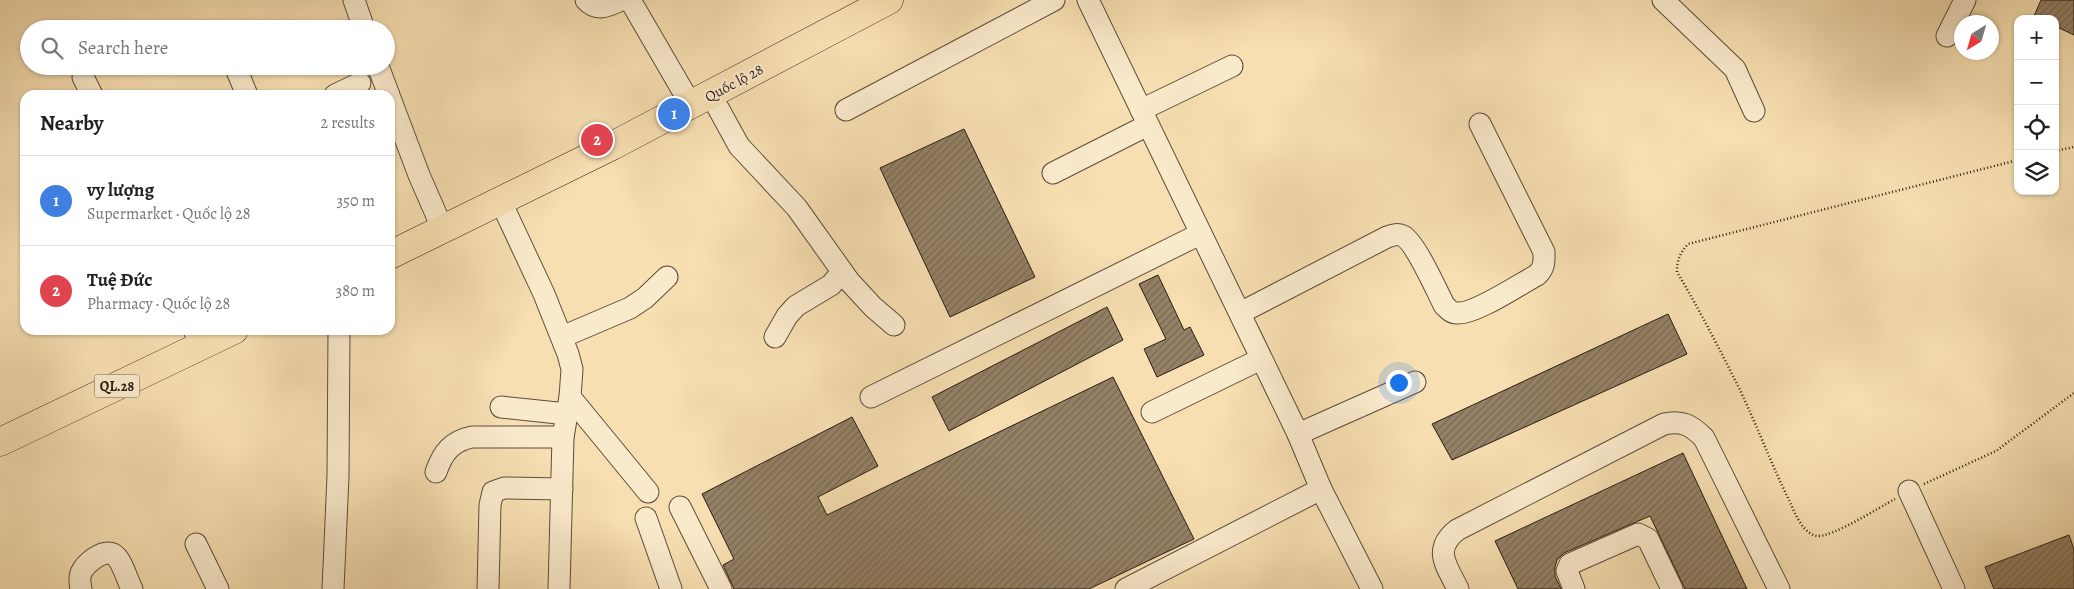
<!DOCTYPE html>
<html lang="en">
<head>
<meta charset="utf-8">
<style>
  :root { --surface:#fff; --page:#f6f6f6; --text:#222; --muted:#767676; --line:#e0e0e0; --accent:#db2777 }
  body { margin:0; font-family:Alegreya,serif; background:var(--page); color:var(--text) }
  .controls { position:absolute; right:15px; top:15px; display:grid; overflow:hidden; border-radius:10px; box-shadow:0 1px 4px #0004 }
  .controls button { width:45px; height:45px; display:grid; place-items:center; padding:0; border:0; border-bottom:1px solid var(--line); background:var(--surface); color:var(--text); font:25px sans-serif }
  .compass { position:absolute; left:1954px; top:15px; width:45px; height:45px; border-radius:50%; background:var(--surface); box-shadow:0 1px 4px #0004; rotate:217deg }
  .you { position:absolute; left:1398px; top:382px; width:18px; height:18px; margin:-12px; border:4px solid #fff; border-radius:50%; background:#1a73e8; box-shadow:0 0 0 8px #1a73e833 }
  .badge { display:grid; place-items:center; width:32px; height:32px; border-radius:50%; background:var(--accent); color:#fff; font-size:16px; font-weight:700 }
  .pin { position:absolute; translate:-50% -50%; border:2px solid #fff; box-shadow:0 1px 5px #0006 }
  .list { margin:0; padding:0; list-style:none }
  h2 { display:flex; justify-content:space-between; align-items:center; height:65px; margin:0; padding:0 20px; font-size:21px }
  h2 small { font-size:16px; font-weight:400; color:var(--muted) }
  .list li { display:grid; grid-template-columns:32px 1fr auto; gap:15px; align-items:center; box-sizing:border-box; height:90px; padding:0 20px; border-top:1px solid var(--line) }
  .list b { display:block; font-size:19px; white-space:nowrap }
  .list p { margin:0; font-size:16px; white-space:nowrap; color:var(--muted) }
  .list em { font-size:16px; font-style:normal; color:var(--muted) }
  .icon { flex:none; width:28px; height:28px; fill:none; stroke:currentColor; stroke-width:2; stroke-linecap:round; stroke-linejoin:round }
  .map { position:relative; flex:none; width:2074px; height:589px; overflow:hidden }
  .search { position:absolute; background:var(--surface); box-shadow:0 1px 4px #0004; left:20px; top:20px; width:375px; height:55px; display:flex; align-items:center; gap:12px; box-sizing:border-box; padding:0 18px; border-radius:28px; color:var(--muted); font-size:19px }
  .panel { position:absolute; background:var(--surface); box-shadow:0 1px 4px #0004; left:20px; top:90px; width:375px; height:245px; border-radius:15px }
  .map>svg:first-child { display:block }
  .building { fill:url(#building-hatch); stroke:#291b15 }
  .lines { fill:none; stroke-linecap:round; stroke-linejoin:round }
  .minor-casing { stroke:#5c4c3c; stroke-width:23 }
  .highway-casing { stroke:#291b15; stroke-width:29 }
  .path { stroke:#291b15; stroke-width:2.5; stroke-dasharray:1 2.5; stroke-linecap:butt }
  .minor { stroke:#faeacc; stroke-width:21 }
  .highway { stroke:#f7dfb1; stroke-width:28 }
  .labels { text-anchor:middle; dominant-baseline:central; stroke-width:4.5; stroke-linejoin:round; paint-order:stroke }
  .shield { fill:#faeacc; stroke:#68594c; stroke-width:1 }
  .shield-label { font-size:14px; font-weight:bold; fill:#291b15 }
  .street-label { font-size:15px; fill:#291b15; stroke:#faeacc }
</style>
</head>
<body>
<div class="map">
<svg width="2074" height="589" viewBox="0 0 2074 589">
  <defs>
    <pattern id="building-hatch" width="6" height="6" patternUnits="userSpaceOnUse" patternTransform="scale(1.25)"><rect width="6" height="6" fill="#948166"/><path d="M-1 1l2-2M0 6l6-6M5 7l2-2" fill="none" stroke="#796953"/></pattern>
  </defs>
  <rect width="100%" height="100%" fill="#f7dfb1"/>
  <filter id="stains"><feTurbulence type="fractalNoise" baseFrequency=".004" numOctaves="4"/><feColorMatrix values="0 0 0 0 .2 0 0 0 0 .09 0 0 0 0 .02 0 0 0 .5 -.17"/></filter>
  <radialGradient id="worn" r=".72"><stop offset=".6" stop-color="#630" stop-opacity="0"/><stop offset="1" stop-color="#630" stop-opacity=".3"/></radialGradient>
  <g class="building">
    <polygon points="2041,0 2074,0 2074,35 2055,26 2055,19 2040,19 2034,16"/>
    <polygon points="964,129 1035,277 950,317 880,168"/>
    <polygon points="1158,275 1184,330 1190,327 1204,355 1157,377 1144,349 1166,339 1139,284"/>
    <polygon points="1107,307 1123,340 949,431 932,397"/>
    <polygon points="1668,314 1687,354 1452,460 1432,424"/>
    <polygon points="1113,377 1194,539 1089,589 734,589 723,565 734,559 702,494 852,417 878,466 818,497 827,515"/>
    <polygon points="1683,453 1747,589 1685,589 1650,516 1564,553 1557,560 1555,567 1555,576 1561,589 1518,589 1495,541"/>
    <polygon points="2069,535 2074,549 2074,589 1994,589 1985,567"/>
  </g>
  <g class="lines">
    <defs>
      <g id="minor">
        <polyline points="354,0 364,29"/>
        <path d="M586,0C597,12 608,6 621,0"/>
        <polyline points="630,0 691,105"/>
        <polyline points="1088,0 1298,434 1321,489 1372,589"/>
        <polyline points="1663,0 1735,69 1754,111"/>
        <polyline points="1947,36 1965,0"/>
        <polyline points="235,66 247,95"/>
        <polyline points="378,66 389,95"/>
        <polyline points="83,77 92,95"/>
        <polyline points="335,95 360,83"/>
        <polyline points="711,95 739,146 797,208 849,281 873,307 894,325"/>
        <polyline points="390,98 419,175 443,230"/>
        <polyline points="846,110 1054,0"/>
        <polyline points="1141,110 1232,66"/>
        <polyline points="1053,173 1148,125"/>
        <polyline points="501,202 544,294 568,354 572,369 570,397 648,492"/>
        <path d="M1240,313L1387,237C1393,235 1398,233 1403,236C1415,242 1437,291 1444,305C1448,309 1451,313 1457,313C1474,315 1520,284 1537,275C1545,267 1544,262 1544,252L1480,124"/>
        <polyline points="194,330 201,346"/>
        <polyline points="562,337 630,308 645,298 667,277"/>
        <polyline points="775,337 787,316 796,306 831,285 842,272"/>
        <polyline points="871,397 1200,234"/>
        <polyline points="501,407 567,414"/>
        <polyline points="1152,412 1261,359"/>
        <polyline points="1298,434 1415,382"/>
        <path d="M436,472C443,452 452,441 472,437H563"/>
        <polyline points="1909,491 1954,589"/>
        <polyline points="680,507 721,589"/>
        <polyline points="646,518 671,589"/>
        <polyline points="196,544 218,589"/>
        <path d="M81,589C80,584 79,578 81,573C85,564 102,549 113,554C122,559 127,580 132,589"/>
        <polyline points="333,589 338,476 339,330"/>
        <polyline points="488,589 490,505 493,492 504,488 562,489"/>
        <polyline points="559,589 563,437 570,397"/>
        <polyline points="1126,589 1321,489"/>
        <path d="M1458,589C1447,566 1432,550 1457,530L1664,424C1682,420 1691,425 1704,438L1779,589"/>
        <polyline points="1574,589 1567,571 1570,564 1638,534 1648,539 1672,589"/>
      </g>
      <g id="highway">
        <polyline points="390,255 612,146 889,0"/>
        <polyline points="0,442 234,330"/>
      </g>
    </defs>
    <use href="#minor" class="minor-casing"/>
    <use href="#highway" class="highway-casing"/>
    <g class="path">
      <polyline points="2055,151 2074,147"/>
      <polyline points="1924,484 1996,451 2074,393"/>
      <path d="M1895,499C1880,507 1831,538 1817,536C1801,533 1794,510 1788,498C1770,461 1756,423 1738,386C1719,348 1699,309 1677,272C1677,260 1680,253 1688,244L2018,160"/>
    </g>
    <use href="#minor" class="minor"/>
    <use href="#highway" class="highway"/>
  </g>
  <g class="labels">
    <rect class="shield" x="94.5" y="374.5" width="45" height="23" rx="4"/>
    <g class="shield-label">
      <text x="117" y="386">QL.28</text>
    </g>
    <g class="street-label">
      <text transform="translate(734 83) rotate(-28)">Quốc lộ 28</text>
    </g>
  </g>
  <rect width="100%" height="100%" filter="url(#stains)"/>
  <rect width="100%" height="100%" fill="url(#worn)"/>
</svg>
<div class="controls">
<button>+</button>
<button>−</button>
<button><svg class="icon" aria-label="locate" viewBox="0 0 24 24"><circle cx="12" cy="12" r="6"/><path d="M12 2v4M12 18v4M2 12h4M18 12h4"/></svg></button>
<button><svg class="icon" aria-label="layers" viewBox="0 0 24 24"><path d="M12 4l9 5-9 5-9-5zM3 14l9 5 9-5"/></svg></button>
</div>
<svg class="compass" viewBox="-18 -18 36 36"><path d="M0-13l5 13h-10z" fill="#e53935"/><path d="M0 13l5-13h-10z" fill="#767676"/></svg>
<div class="you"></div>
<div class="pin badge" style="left:674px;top:114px;background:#3f7fe0">1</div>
<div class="pin badge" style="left:597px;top:140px;background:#e0444e">2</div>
<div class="search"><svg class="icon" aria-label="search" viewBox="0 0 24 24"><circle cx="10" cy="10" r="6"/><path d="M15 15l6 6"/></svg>Search here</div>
<section class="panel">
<h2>Nearby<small>2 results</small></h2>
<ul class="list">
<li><span class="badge" style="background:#3f7fe0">1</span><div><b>vy lượng</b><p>Supermarket · Quốc lộ 28</p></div><em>350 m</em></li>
<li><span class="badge" style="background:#e0444e">2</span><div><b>Tuệ Đức</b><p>Pharmacy · Quốc lộ 28</p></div><em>380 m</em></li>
</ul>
</section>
</div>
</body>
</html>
